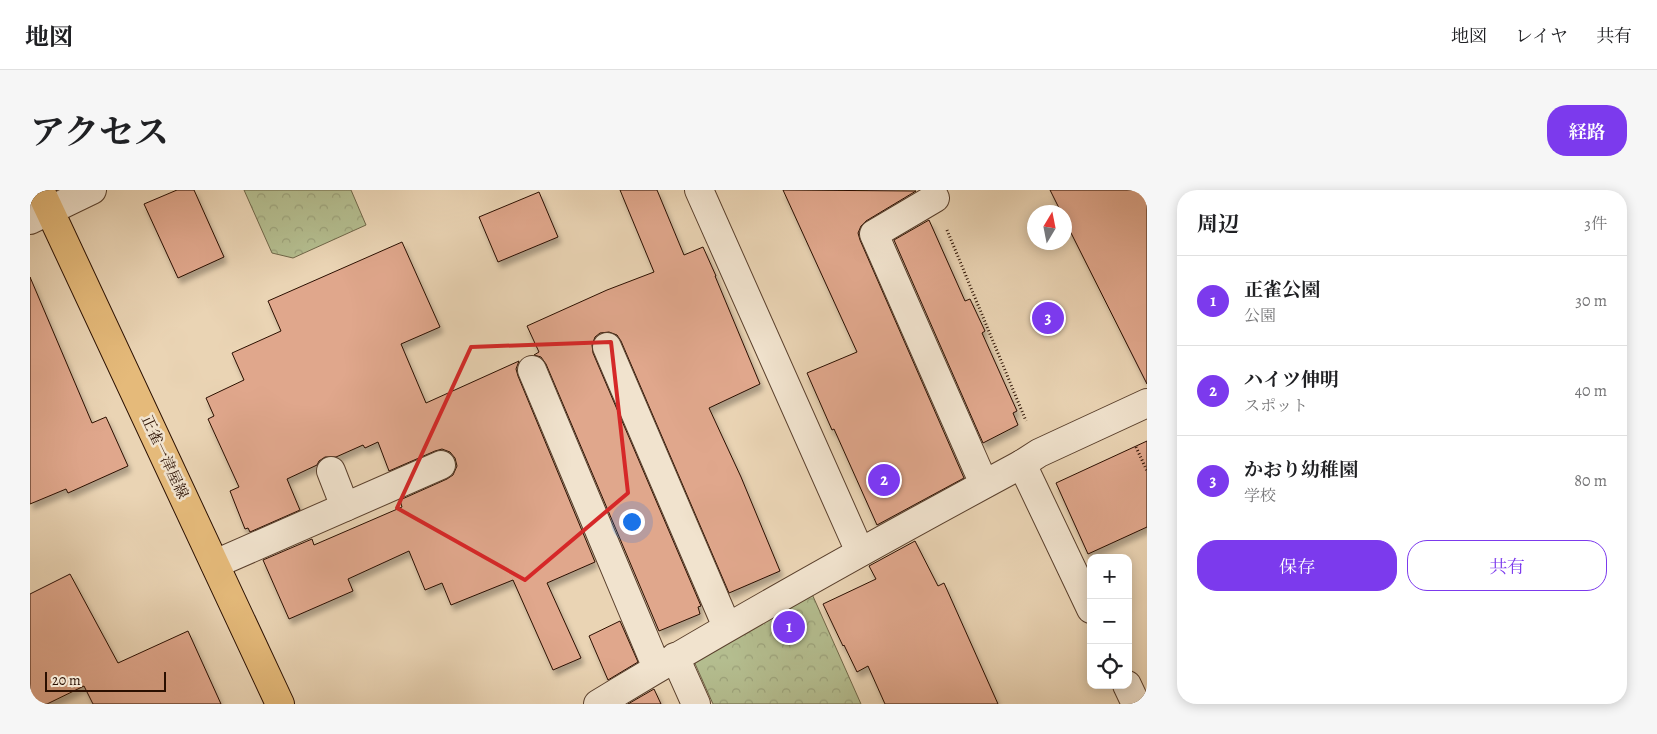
<!DOCTYPE html>
<html lang="ja">
<head>
<meta charset="utf-8">
<style>
  :root { --surface:#fff; --page:#f6f6f6; --text:#202124; --muted:#757577; --line:#e0e0e0; --accent:#7c3aed }
  body { margin:0; font-family:Alegreya,"Noto Serif JP",serif; background:var(--page); color:var(--text) }
  .controls { position:absolute; right:15px; bottom:15px; display:grid; overflow:hidden; border-radius:10px; box-shadow:0 2px 12px #0003 }
  .controls button { width:45px; height:45px; display:grid; place-items:center; padding:0; border:0; border-bottom:1px solid var(--line); background:var(--surface); color:var(--text); font:25px sans-serif }
  .compass { position:absolute; left:997px; top:15px; width:45px; height:45px; border-radius:50%; background:var(--surface); box-shadow:0 2px 12px #0003; rotate:10deg }
  .scale { position:absolute; left:15px; bottom:12px; width:121px; box-sizing:border-box; padding-left:5px; border:2px solid #2a0f00; border-top:0; font-size:14px; line-height:18px; white-space:nowrap; color:#2a0f00; -webkit-text-stroke:4px #f1e3ce; paint-order:stroke }
  .you { position:absolute; left:601px; top:331px; width:18px; height:18px; margin:-12px; border:4px solid #fff; border-radius:50%; background:#1a73e8; box-shadow:0 0 0 8px #1a73e833 }
  .badge { display:grid; place-items:center; width:32px; height:32px; border-radius:50%; background:var(--accent); color:#fff; font-size:16px; font-weight:700 }
  .pin { position:absolute; translate:-50% -50%; border:2px solid #fff; box-shadow:0 1px 5px #0006 }
  .list { margin:0; padding:0; list-style:none }
  h2 { display:flex; justify-content:space-between; align-items:center; height:65px; margin:0; padding:0 20px; font-size:21px }
  h2 small { font-size:16px; font-weight:400; color:var(--muted) }
  .list li { display:grid; grid-template-columns:32px 1fr auto; gap:15px; align-items:center; box-sizing:border-box; height:90px; padding:0 20px; border-top:1px solid var(--line) }
  .list b { display:block; font-size:19px; white-space:nowrap }
  .list p { margin:0; font-size:16px; white-space:nowrap; color:var(--muted) }
  .list em { font-size:16px; font-style:normal; color:var(--muted) }
  .actions { display:flex; gap:10px; padding:15px 20px }
  .actions a { flex:1; padding:11px 0; border:1px solid var(--accent); border-radius:20px; text-align:center; font-size:18px; color:var(--accent) }
  .actions .main { background:var(--accent); color:#fff }
  .icon { flex:none; width:28px; height:28px; fill:none; stroke:currentColor; stroke-width:2; stroke-linecap:round; stroke-linejoin:round }
  .map { position:relative; flex:none; width:1117px; height:514px; overflow:hidden; border-radius:20px }
  header { display:flex; align-items:center; gap:30px; box-sizing:border-box; height:70px; padding:0 25px; background:var(--surface); border-bottom:1px solid var(--line) }
  header strong { font-size:24px }
  nav { display:flex; gap:28px; margin-inline-start:auto; font-size:18px }
  .intro { display:flex; align-items:center; justify-content:space-between; box-sizing:border-box; height:120px; padding:0 30px }
  h1 { margin:0; font-size:35px }
  .button { padding:12px 22px; border-radius:20px; background:var(--accent); color:#fff; font-size:18px; font-weight:700 }
  main { display:flex; gap:30px; padding:0 30px }
  aside { flex:1; background:var(--surface); border-radius:20px; box-shadow:0 2px 12px #0003 }
  .map>svg:first-child { display:block }
  .park { fill:url(#park-crowns); stroke:#6f6648 }
  .building { fill:#e0a78c; stroke:#2a0f00; filter:url(#shadow) }
  .lines { fill:none; stroke-linecap:round; stroke-linejoin:round }
  .minor-casing { stroke:#5a402d; stroke-width:30 }
  .major-casing { stroke:#2a0f00; stroke-width:30 }
  .path { stroke:#2a0f00; stroke-width:3; stroke-dasharray:1 2.5; stroke-linecap:butt }
  .minor { stroke:#f1e3ce; stroke-width:28 }
  .major { stroke:#e5ba7a; stroke-width:28 }
  .marked { fill:none; stroke:#d62828; stroke-width:4; stroke-linejoin:round }
  .labels { text-anchor:middle; dominant-baseline:central; stroke-width:5; stroke-linejoin:round; paint-order:stroke }
  .street-label { font-size:15px; fill:#2a0f00; stroke:#f1e3ce }
</style>
</head>
<body>
<header>
<strong>地図</strong>
<nav><a>地図</a><a>レイヤ</a><a>共有</a></nav>
</header>
<div class="intro"><h1>アクセス</h1><a class="button">経路</a></div>
<main>
<div class="map">
<svg width="1117" height="514" viewBox="0 0 1117 514">
  <defs>
    <pattern id="park-crowns" width="20" height="18" patternUnits="userSpaceOnUse" patternTransform="scale(1.25)"><rect width="20" height="18" fill="#b4bd8f"/><path d="M2 6a3 3 0 1 1 6 0M12 15a3 3 0 1 1 6 0" fill="none" stroke="#9ba17a"/></pattern>
    <filter id="shadow"><feDropShadow dx="3" dy="5.5" stdDeviation="2.5" flood-color="#0004"/></filter>
  </defs>
  <rect width="100%" height="100%" fill="#ead4b4"/>
  <filter id="stains"><feTurbulence type="fractalNoise" baseFrequency=".004" numOctaves="4"/><feColorMatrix values="0 0 0 0 .2 0 0 0 0 .09 0 0 0 0 .02 0 0 0 .5 -.17"/></filter>
  <radialGradient id="worn" r=".72"><stop offset=".6" stop-color="#630" stop-opacity="0"/><stop offset="1" stop-color="#630" stop-opacity=".3"/></radialGradient>
  <g class="park">
    <polygon points="214,0 321,0 336,35 263,68 242,63"/>
    <polygon points="782,404 831,514 683,514 663,469"/>
  </g>
  <g class="building">
    <polygon points="147,0 164,0 194,67 148,88 114,14"/>
    <polygon points="590,0 627,0 654,65 673,57 686,86 685,86 730,194 679,218 711,287 750,381 699,403 591,151 587,145 579,142 570,143 565,147 562,155 563,163 671,416 668,417 670,424 629,441 516,174 511,167 504,165 509,162 497,136 577,100 624,82"/>
    <polygon points="753,0 886,1 836,31 831,36 828,43 830,50 934,288 847,335 804,239 802,240 777,183 827,162"/>
    <polygon points="1020,0 1117,0 1117,194 1034,29 1034,22 1031,22"/>
    <polygon points="509,2 528,47 468,72 449,27"/>
    <polygon points="899,30 935,111 940,109 955,141 952,143 987,221 983,223 988,235 953,253 864,50"/>
    <polygon points="372,52 410,137 371,154 396,213 489,171 486,179 488,186 565,372 517,393 551,468 523,480 483,390 421,415 412,393 395,400 379,361 318,389 323,401 259,429 233,370 282,349 284,355 372,317 370,310 417,289 423,285 427,276 425,268 420,262 412,259 405,261 359,281 348,252 335,258 333,255 306,267 295,267 289,271 287,275 257,289 270,320 220,342 218,338 215,339 200,301 209,297 178,229 184,226 176,208 214,190 202,163 251,141 238,111"/>
    <polygon points="0,87 62,233 76,227 98,276 38,303 36,299 0,314"/>
    <polygon points="1117,251 1117,337 1058,364 1026,293"/>
    <polygon points="885,351 908,396 914,393 968,514 855,514 838,476 827,482 814,455 813,456 793,414 846,389 839,376"/>
    <polygon points="40,384 88,473 158,441 191,514 63,514 54,496 17,514 0,514 0,404"/>
    <polygon points="590,431 608,472 578,490 559,446"/>
    <polygon points="624,499 631,514 598,514"/>
  </g>
  <g class="lines">
    <defs>
      <g id="minor">
        <polyline points="669,0 830,362"/>
        <polyline points="905,8 844,44 954,294"/>
        <polyline points="0,30 62,0"/>
        <polyline points="577,157 697,437"/>
        <polyline points="502,180 627,478"/>
        <polyline points="992,274 1061,419"/>
        <polyline points="301,281 315,317"/>
        <polyline points="185,374 411,275"/>
        <polyline points="645,467 666,514"/>
        <polyline points="1097,495 1106,514"/>
        <path d="M568,514C707,430 849,351 992,274L1009,263L1117,213"/>
      </g>
      <polyline id="major" points="10,0 250,514"/>
    </defs>
    <use href="#minor" class="minor-casing"/>
    <use href="#major" class="major-casing"/>
    <g class="path">
      <polyline points="917,40 996,231"/>
      <polyline points="1106,257 1117,281"/>
    </g>
    <use href="#minor" class="minor"/>
    <use href="#major" class="major"/>
  </g>
  <path class="marked" d="M581,152L598,303L495,390L367,318L441,157Z"/>
  <g class="labels">
    <g class="street-label">
      <text transform="translate(135 267) rotate(65)">正雀一津屋線</text>
    </g>
  </g>
  <rect width="100%" height="100%" filter="url(#stains)"/>
  <rect width="100%" height="100%" fill="url(#worn)"/>
</svg>
<div class="controls">
<button>+</button>
<button>−</button>
<button><svg class="icon" aria-label="locate" viewBox="0 0 24 24"><circle cx="12" cy="12" r="6"/><path d="M12 2v4M12 18v4M2 12h4M18 12h4"/></svg></button>
</div>
<svg class="compass" viewBox="-18 -18 36 36"><path d="M0-13l5 13h-10z" fill="#e53935"/><path d="M0 13l5-13h-10z" fill="#757577"/></svg>
<div class="scale">20 m</div>
<div class="you"></div>
<div class="pin badge" style="left:759px;top:437px">1</div>
<div class="pin badge" style="left:854px;top:290px">2</div>
<div class="pin badge" style="left:1018px;top:128px">3</div>
</div>
<aside>
<h2>周辺<small>3件</small></h2>
<ul class="list">
<li><span class="badge">1</span><div><b>正雀公園</b><p>公園</p></div><em>30 m</em></li>
<li><span class="badge">2</span><div><b>ハイツ伸明</b><p>スポット</p></div><em>40 m</em></li>
<li><span class="badge">3</span><div><b>かおり幼稚園</b><p>学校</p></div><em>80 m</em></li>
</ul>
<div class="actions"><a class="main">保存</a><a>共有</a></div>
</aside>
</main>
</body>
</html>
